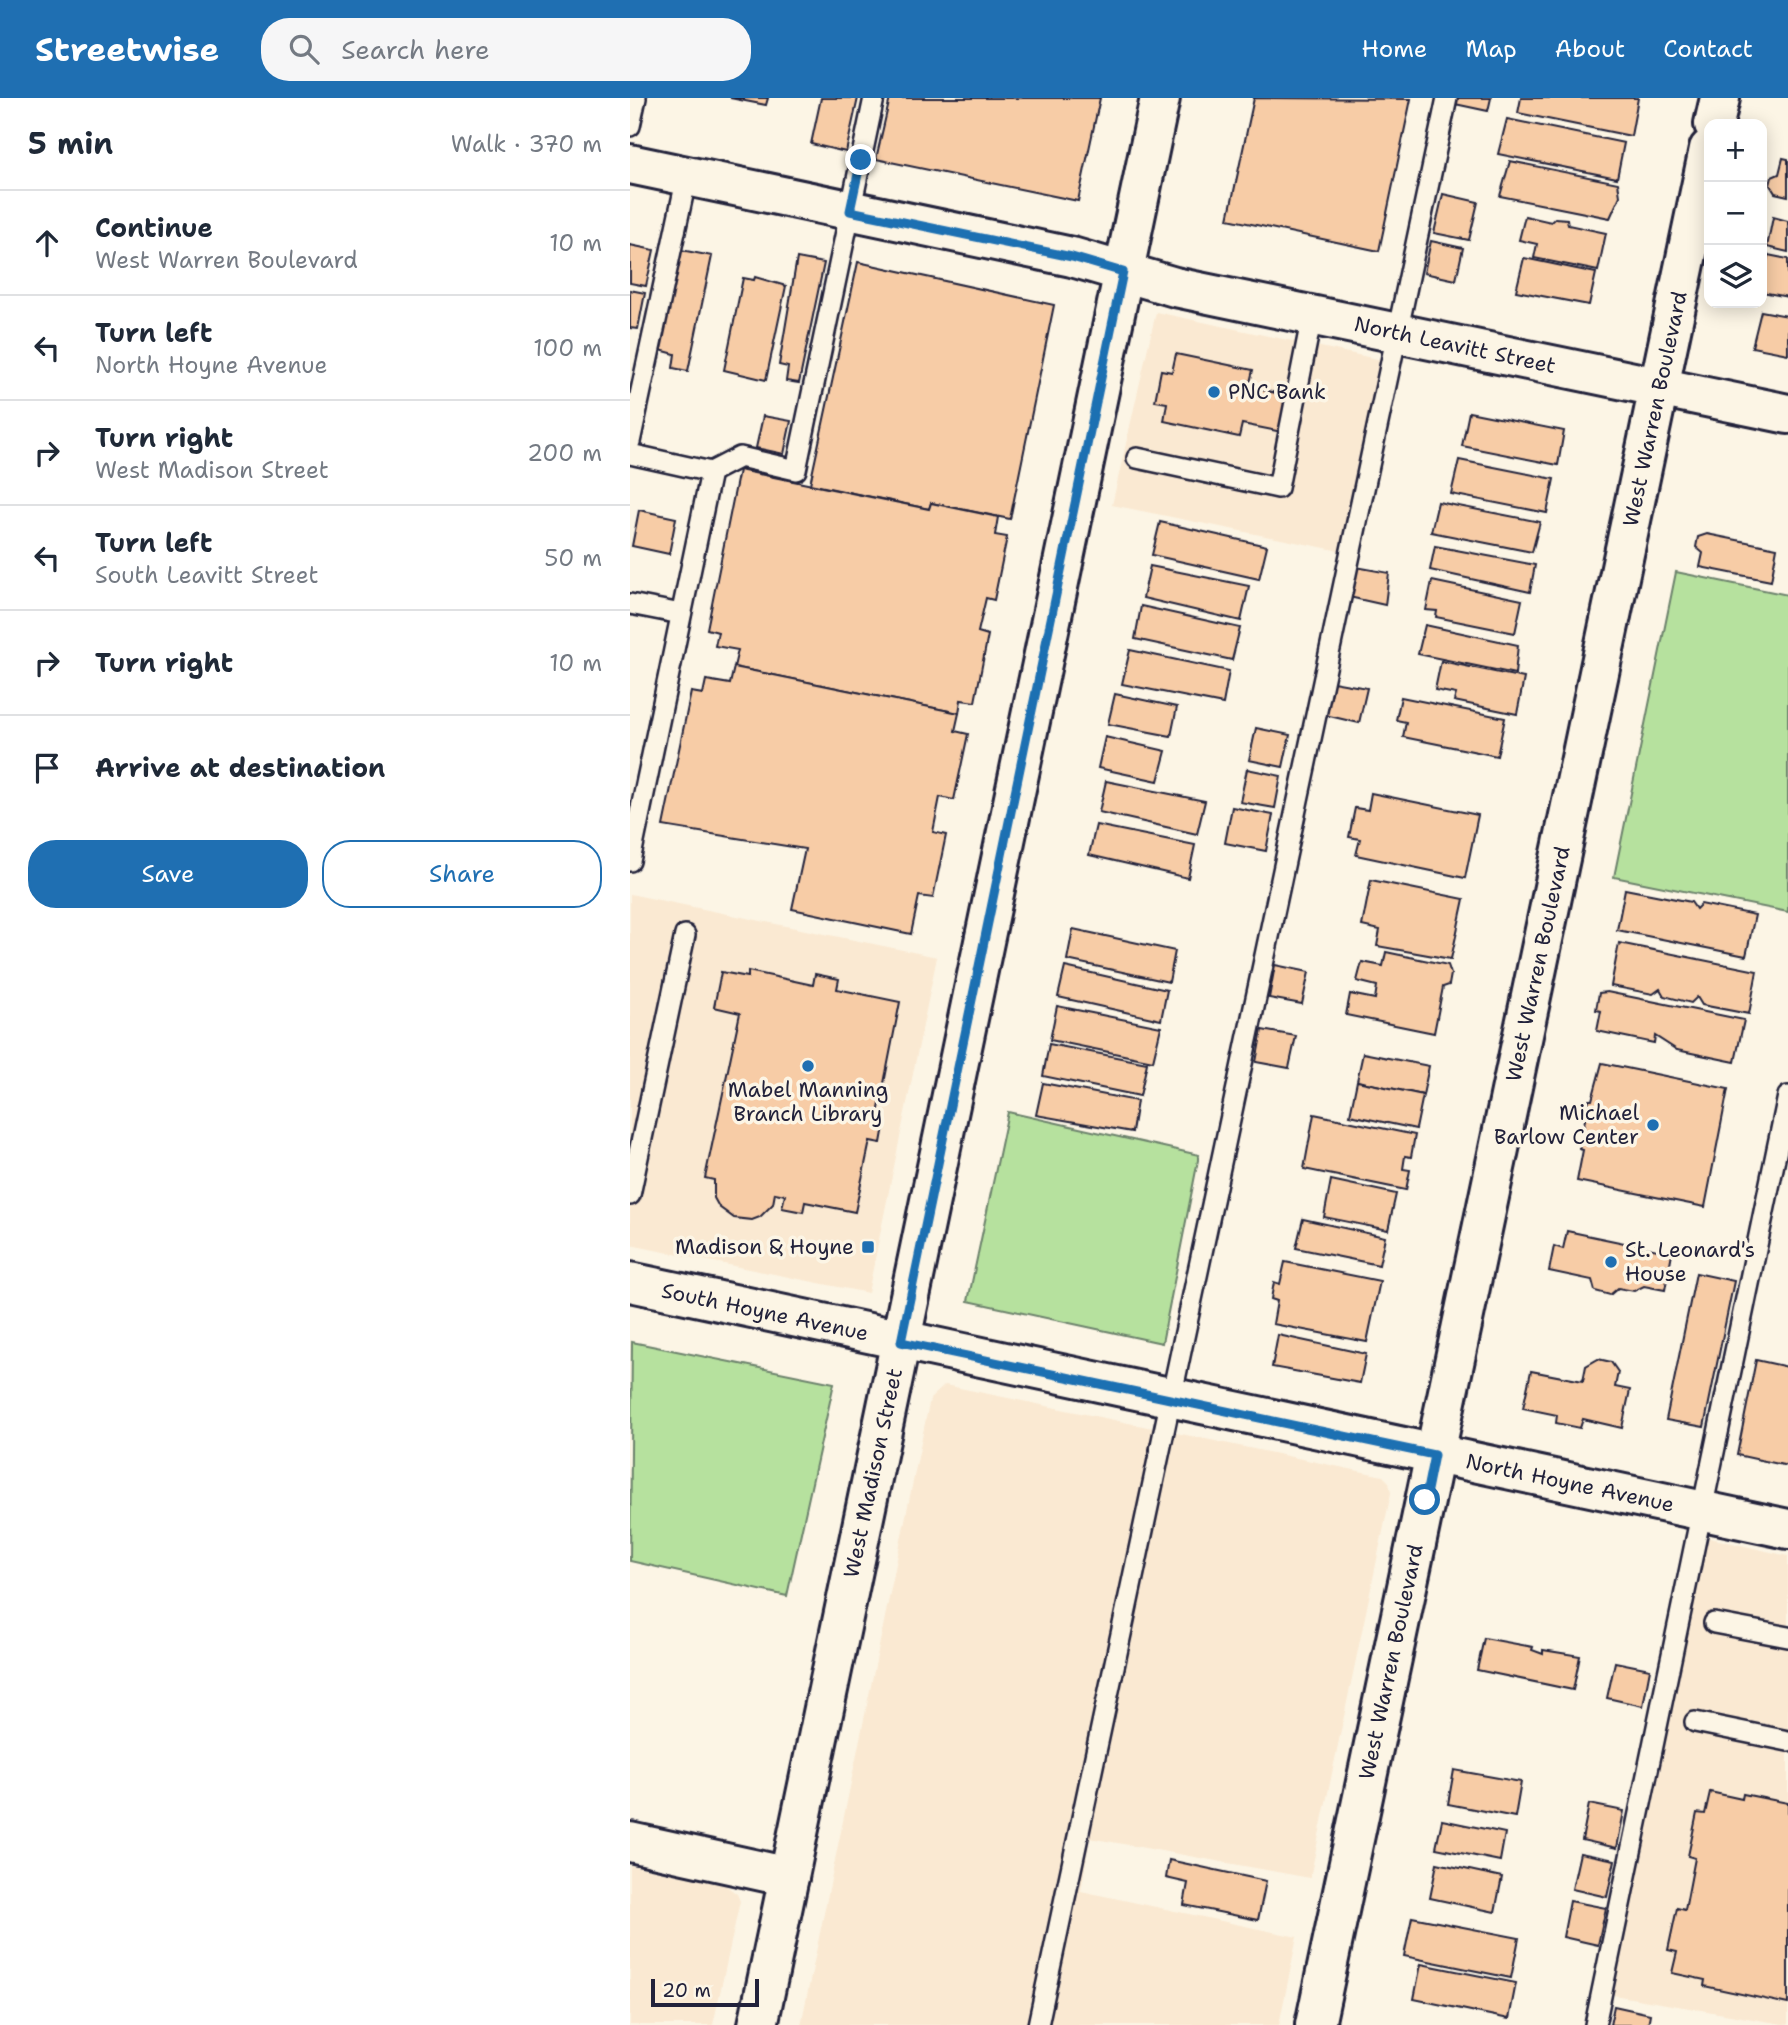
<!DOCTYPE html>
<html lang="en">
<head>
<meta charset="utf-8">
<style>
  :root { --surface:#fff; --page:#f6f6f7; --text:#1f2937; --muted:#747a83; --line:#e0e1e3; --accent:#1f6fb2 }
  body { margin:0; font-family:"Shantell Sans",sans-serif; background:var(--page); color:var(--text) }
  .controls { position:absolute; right:21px; top:21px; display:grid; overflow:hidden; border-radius:14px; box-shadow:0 4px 18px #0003 }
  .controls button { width:63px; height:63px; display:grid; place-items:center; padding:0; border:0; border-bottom:2px solid var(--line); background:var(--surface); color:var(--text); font:35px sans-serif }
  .scale { position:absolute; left:21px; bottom:18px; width:108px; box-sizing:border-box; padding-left:7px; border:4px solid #22223b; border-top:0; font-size:19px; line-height:24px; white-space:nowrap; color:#22223b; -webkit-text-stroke:5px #fcf5e5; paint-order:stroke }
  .stop { position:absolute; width:21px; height:21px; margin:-16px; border:5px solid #1f6fb2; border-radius:50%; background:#fff }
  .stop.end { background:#1f6fb2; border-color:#fff; box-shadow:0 2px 7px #0008 }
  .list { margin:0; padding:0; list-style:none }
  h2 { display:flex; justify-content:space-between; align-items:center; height:91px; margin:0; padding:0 28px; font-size:30px }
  h2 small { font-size:23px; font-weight:400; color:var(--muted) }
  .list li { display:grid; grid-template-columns:46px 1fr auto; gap:21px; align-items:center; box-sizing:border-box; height:105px; padding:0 28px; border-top:2px solid var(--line) }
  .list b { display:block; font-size:26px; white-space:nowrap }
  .list p { margin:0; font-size:23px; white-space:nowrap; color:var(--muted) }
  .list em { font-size:23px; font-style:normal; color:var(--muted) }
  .actions { display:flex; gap:14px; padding:21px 28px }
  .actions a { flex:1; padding:16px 0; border:2px solid var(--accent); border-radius:28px; text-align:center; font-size:24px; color:var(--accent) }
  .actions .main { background:var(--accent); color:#fff }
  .icon { flex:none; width:38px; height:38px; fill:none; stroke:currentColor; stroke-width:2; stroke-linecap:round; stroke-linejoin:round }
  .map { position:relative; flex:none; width:1158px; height:1927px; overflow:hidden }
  header { display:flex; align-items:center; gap:42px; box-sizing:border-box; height:98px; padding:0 35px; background:var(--accent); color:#fff }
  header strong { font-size:33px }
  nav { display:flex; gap:38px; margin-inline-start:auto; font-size:24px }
  .search { width:490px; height:63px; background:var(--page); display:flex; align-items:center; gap:18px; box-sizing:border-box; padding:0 24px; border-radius:28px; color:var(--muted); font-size:26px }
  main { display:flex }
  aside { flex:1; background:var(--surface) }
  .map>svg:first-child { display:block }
  .built { fill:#fae9d2 }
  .green { fill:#b6e19e; stroke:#6c826c; stroke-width:2 }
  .building { fill:#f7cca6; stroke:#22223b; stroke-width:2 }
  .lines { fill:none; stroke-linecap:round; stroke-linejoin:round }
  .service-casing { stroke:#22223b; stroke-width:24 }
  .minor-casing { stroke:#22223b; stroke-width:44 }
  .tertiary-casing { stroke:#22223b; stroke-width:44 }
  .secondary-casing { stroke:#22223b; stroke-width:44 }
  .service { stroke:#fcf5e5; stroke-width:19 }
  .minor { stroke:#fcf5e5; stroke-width:38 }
  .tertiary { stroke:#fcf5e5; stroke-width:38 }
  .secondary { stroke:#fcf5e5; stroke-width:38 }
  .route { stroke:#1f6fb2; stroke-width:9 }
  .poi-dot { fill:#1f6fb2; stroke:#fcf5e5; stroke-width:2.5 }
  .labels { text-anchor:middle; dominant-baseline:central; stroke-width:7; stroke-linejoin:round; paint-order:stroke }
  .street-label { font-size:21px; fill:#22223b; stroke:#fcf5e5 }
  .poi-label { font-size:21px; fill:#22223b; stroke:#fcf5e5; text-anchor:start }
</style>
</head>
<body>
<header>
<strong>Streetwise</strong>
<div class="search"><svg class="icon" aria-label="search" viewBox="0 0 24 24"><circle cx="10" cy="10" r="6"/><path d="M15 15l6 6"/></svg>Search here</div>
<nav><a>Home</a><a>Map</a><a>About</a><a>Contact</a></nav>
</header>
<main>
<aside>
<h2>5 min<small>Walk · 370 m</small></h2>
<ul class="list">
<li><svg class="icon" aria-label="ahead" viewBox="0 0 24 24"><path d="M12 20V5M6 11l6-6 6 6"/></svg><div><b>Continue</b><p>West Warren Boulevard</p></div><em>10 m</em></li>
<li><svg class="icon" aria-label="left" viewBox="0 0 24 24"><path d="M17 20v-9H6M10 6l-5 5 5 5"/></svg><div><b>Turn left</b><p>North Hoyne Avenue</p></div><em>100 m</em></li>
<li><svg class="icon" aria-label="right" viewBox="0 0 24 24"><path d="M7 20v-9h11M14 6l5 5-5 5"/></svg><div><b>Turn right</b><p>West Madison Street</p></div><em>200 m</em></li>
<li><svg class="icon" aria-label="left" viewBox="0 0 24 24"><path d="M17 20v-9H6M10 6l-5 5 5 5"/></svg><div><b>Turn left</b><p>South Leavitt Street</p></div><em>50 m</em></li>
<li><svg class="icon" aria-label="right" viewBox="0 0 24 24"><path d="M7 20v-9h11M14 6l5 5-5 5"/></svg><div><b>Turn right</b></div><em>10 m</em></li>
<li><svg class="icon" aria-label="arrive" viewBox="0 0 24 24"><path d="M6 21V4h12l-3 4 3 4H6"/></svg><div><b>Arrive at destination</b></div></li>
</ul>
<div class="actions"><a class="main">Save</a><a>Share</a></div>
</aside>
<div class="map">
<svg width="1158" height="1927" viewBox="0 0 1158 1927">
  <rect width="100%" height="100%" fill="#fcf5e5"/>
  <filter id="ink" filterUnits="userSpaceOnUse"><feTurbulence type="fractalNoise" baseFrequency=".0143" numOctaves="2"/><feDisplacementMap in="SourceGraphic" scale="14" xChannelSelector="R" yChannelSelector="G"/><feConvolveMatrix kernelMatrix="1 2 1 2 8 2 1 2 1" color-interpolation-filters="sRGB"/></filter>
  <g filter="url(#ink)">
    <g class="built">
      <polygon points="526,214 761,264 720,455 482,407"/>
      <polygon points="0,796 307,859 238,1195 0,1147"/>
      <polygon points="315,1287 753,1378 759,1384 761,1395 680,1780 460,1740 451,1793 667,1839 649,1927 171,1927 300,1301"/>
      <polygon points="1067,1437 1158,1458 1158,1927 972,1895"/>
      <polygon points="0,1767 95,1787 107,1796 110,1803 83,1927 0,1927"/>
    </g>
    <g class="green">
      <polygon points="1046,474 1158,497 1158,814 984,779"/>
      <polygon points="378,1014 569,1057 532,1245 338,1203"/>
      <polygon points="2,1244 204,1285 157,1498 0,1463"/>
    </g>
    <g class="building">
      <polygon points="100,0 138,0 136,7"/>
      <polygon points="191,0 228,0 216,54 181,46"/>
      <polygon points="260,0 470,0 448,103 246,61"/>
      <polygon points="624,0 781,1 749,153 598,121"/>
      <polygon points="827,0 861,0 858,13 825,6"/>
      <polygon points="891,0 1008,0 1001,38 888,15"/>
      <polygon points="877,21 994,45 987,80 868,56"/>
      <polygon points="1153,60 1158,61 1158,98 1145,95 1140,87 1142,79 1149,76"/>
      <polygon points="880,63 988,85 990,98 980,120 870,98"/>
      <polygon points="813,96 848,104 839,142 804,135"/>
      <polygon points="895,118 921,124 925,120 937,121 938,127 976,135 968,173 904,160 907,146 889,142"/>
      <polygon points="1143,119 1158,123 1158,154 1137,149"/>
      <polygon points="801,143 833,150 826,182 794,175"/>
      <polygon points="0,147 24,152 16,188 0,185"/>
      <polygon points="51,152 82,158 58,273 43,270 45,256 30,252"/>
      <polygon points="1138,157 1158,161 1158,199 1132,194 1132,174 1135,175"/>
      <polygon points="167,160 194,165 169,285 156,283 158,269 149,267"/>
      <polygon points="894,160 966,175 959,207 886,193"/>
      <polygon points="228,164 424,207 380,421 301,405 299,411 180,386"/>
      <polygon points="125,179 156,188 136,282 94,272 113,180 124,182"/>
      <polygon points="0,192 15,195 8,231 0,230"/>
      <polygon points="1131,213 1158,218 1158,256 1122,249"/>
      <polygon points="546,256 623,272 619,289 664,299 657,335 612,326 609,339 534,323 537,305 525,303 531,272 542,274"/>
      <polygon points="839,314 934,333 928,367 832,348"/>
      <polygon points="133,318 161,323 154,356 126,350"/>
      <polygon points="829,362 924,381 917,415 821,396"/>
      <polygon points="109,372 299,411 301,405 368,419 365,437 377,439 364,502 356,500 348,534 358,537 345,604 331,602 329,615 104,569 108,552 85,548 88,534 77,531"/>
      <polygon points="808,404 910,424 902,454 801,434"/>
      <polygon points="9,412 46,420 39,456 2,448"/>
      <polygon points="530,424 637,448 629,481 522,457"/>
      <polygon points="1077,436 1147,450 1141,483 1070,469 1073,455 1066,449 1068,439"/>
      <polygon points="805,448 905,467 900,494 800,472"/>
      <polygon points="520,468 619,488 611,523 513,500"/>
      <polygon points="726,469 759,475 755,507 719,499"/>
      <polygon points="802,483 892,502 885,535 806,519 807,513 796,512"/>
      <polygon points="511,508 610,530 602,562 505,541"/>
      <polygon points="795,527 888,547 885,576 788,556"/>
      <polygon points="500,552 599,573 593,606 492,586"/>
      <polygon points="811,563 894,580 887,616 824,603 826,596 805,592"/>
      <polygon points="104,569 329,615 325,633 338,636 324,702 310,699 303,734 316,737 303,800 289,798 281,836 162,811 175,751 33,728 61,594 73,596 76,582 100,586"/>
      <polygon points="703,584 737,590 729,625 695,617"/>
      <polygon points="485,596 547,609 541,638 478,626"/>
      <polygon points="771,599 875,620 867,658 773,639 776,624 766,622"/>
      <polygon points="626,630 660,637 653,669 619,662"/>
      <polygon points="475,639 536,653 528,683 468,670"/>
      <polygon points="617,671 651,678 645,710 610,704"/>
      <polygon points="476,683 575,703 567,736 469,714"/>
      <polygon points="741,695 848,717 835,780 726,757 730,741 719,739 725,710 738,712"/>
      <polygon points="602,709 643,717 636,753 595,745"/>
      <polygon points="466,727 565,747 558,780 459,757"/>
      <polygon points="741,782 834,801 821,861 747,848 750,832 732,828"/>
      <polygon points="995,791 1061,804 1066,811 1071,806 1125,817 1116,858 987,832"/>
      <polygon points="443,831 545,853 539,884 437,862"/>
      <polygon points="989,845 1127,873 1119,916 1072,907 1067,899 1061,905 1034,898 1030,891 1023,896 981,888"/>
      <polygon points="756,854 818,867 821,876 819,887 813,889 804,935 716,917 720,896 745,901 747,888 727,883 732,864 753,868"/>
      <polygon points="645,867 679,874 672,906 639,900"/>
      <polygon points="435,869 537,892 531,922 428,899"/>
      <polygon points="118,873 183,887 185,876 209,881 207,891 270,904 247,1021 255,1023 251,1045 240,1043 225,1114 175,1104 173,1114 152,1110 155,1097 145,1095 143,1106 130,1119 122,1122 104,1120 89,1109 84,1100 84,1082 75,1080 110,915 84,909 91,874 118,879"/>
      <polygon points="977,894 1114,922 1105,964 1047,952 1025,938 1024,945 967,933 971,913 966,912 969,895"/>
      <polygon points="427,908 531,929 523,963 420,942"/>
      <polygon points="632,932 666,938 659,970 626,964"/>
      <polygon points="419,946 517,965 510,998 413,978"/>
      <polygon points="733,955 799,968 793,997 727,983"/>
      <polygon points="972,965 1098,991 1075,1109 947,1083 953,1052 949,1051 959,1002 962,1002"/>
      <polygon points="727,983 793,997 786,1031 720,1017"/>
      <polygon points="413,985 507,1003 502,1034 406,1017"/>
      <polygon points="684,1016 785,1037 781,1059 775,1058 773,1071 780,1072 776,1092 674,1071"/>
      <polygon points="701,1082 766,1096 758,1132 694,1119"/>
      <polygon points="673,1121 755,1139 749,1167 666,1150"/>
      <polygon points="937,1133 1042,1155 1035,1192 1014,1188 1004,1193 988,1190 980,1197 965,1193 962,1182 919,1173 924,1148 933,1151"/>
      <polygon points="655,1164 750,1183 737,1244 643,1226 647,1203 641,1201 644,1184 650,1186"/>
      <polygon points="1066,1175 1104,1183 1074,1329 1036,1322"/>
      <polygon points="648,1237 736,1256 730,1285 642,1269"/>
      <polygon points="968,1261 981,1264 988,1274 985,1289 1000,1292 992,1330 953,1321 950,1330 926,1325 927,1317 893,1310 901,1273 953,1283 956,1268"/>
      <polygon points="1126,1262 1158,1269 1158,1368 1107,1357"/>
      <polygon points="854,1540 903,1549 902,1552 913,1556 913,1552 950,1558 943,1592 847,1572"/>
      <polygon points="985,1564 1020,1571 1013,1608 977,1600"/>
      <polygon points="824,1672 891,1684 885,1719 818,1706"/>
      <polygon points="1080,1694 1112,1701 1113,1696 1158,1705 1158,1906 1074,1888 1075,1882 1042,1875 1047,1854 1038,1852 1047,1810 1055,1812 1065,1760 1058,1758 1067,1715 1075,1716"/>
      <polygon points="959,1706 994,1713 987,1750 952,1742"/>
      <polygon points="812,1722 875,1735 870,1763 806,1750"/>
      <polygon points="950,1755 985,1762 977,1799 942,1791"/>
      <polygon points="539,1762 636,1783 628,1822 554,1807 558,1785 536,1780"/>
      <polygon points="807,1765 872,1779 865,1814 800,1800"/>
      <polygon points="940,1803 976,1810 968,1847 933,1839"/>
      <polygon points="782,1819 889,1840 881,1880 774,1858"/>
      <polygon points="791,1866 886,1885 879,1921 784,1901"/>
      <polygon points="984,1908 1020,1916 1018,1927 980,1927"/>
    </g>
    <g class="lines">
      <defs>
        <g id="service">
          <polyline points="0,28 6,0"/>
          <polyline points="0,344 57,78"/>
          <polyline points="0,356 81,374 110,359 166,372 244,0"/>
          <polyline points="507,360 648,390 682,218"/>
          <polyline points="0,506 51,516"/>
          <polyline points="0,763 81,374"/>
          <polyline points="0,1097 55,837"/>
          <polyline points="1084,1525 1158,1539"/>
          <polyline points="1065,1624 1158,1643"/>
          <polyline points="408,1927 817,0"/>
          <polyline points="965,1927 1158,998"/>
        </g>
        <g id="minor">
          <polyline points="0,66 442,159 545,189 1158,316"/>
          <polyline points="0,1184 1158,1431"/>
          <polyline points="0,1744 159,1779"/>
        </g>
        <g id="tertiary">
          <polyline points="1084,26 1090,0"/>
          <polyline points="685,1927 1079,51"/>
        </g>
        <polyline id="secondary" points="128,1927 530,0"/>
      </defs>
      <use href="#service" class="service-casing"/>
      <use href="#minor" class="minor-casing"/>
      <use href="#tertiary" class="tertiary-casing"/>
      <use href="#secondary" class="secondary-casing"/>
      <use href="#service" class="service"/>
      <use href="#minor" class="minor"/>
      <use href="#tertiary" class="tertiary"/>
      <use href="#secondary" class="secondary"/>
    </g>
  </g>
  <g class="lines" filter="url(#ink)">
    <polyline class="route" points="231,62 220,113 442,159 493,174 271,1244 804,1357 795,1402"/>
  </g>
  <g class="poi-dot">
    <circle cx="584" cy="294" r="7"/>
    <circle cx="178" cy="968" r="7"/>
    <circle cx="1023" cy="1027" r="7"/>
    <rect x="231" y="1142" width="14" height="14" rx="3.5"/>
    <circle cx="981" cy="1164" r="7"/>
  </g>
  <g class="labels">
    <g class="street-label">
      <text transform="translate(825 247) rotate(12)">North Leavitt Street</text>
      <text transform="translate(1025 311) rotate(-78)">West Warren Boulevard</text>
      <text transform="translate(908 866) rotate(-78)">West Warren Boulevard</text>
      <text transform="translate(135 1214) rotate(12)">South Hoyne Avenue</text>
      <text transform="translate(243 1375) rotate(-78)">West Madison Street</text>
      <text transform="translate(940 1385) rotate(12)">North Hoyne Avenue</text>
      <text transform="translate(761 1564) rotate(-78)">West Warren Boulevard</text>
    </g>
    <g class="poi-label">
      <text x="598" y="294">PNC Bank</text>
      <text x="178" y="992" text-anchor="middle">Mabel Manning<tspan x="178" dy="24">Branch Library</tspan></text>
      <text x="1009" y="1015" text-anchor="end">Michael<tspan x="1009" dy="24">Barlow Center</tspan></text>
      <text x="224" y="1149" text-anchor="end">Madison &amp; Hoyne</text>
      <text x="995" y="1152">St. Leonard's<tspan x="995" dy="24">House</tspan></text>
    </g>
  </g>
</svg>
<div class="controls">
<button>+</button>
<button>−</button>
<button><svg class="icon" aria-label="layers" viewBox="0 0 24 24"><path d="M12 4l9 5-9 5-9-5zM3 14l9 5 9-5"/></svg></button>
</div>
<div class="scale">20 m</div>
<div class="stop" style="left:795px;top:1402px"></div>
<div class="stop end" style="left:231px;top:62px"></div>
</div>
</main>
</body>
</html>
